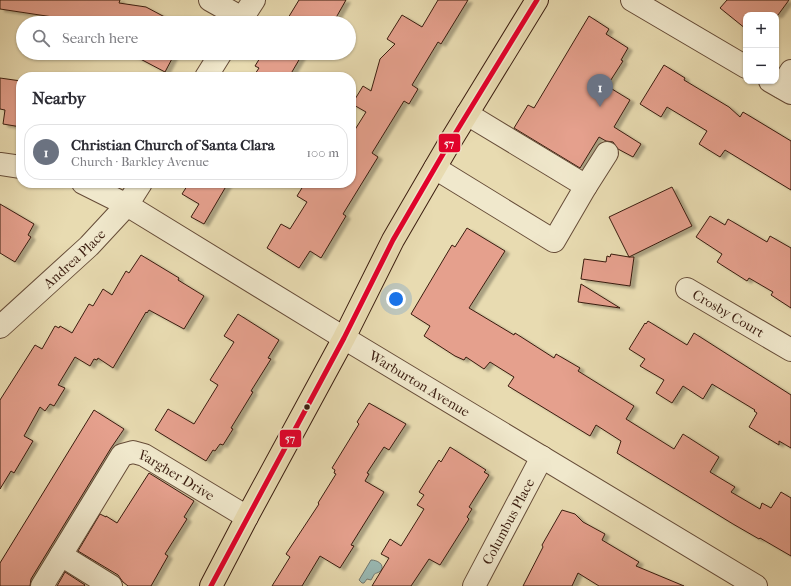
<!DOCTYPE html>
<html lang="en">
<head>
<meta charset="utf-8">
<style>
  :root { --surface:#fff; --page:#f2f2f3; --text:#2b2b33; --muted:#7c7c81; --line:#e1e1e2; --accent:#d93025 }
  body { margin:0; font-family:"IM FELL French Canon",serif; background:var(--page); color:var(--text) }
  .controls { position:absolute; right:12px; top:12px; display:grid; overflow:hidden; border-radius:8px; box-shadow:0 1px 3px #0004 }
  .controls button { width:36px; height:36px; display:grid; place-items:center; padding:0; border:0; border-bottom:1px solid var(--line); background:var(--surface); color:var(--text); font:20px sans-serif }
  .you { position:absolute; left:396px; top:299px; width:14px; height:14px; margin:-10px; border:3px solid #fff; border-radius:50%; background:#1a73e8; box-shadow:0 0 0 6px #1a73e833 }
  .badge { display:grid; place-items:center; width:26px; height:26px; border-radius:50%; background:var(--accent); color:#fff; font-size:13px; font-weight:700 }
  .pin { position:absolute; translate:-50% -33px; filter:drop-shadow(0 1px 2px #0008) }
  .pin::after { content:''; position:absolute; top:21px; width:14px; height:12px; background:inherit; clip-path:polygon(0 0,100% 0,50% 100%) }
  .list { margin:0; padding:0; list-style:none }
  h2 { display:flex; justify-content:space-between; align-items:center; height:52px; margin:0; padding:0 16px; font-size:17px }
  h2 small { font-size:13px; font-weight:400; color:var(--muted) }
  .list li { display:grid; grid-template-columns:26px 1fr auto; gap:12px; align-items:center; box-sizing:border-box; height:56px; margin:0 8px 8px; padding:0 8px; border:1px solid var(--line); border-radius:16px }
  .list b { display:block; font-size:15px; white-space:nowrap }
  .list p { margin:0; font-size:13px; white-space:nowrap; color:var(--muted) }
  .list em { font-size:13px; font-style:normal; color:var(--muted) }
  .icon { flex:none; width:22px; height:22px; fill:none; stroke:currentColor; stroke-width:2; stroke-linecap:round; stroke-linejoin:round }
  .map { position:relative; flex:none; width:791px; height:586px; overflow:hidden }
  .search { position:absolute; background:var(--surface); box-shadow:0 1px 3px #0004; left:16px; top:16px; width:340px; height:44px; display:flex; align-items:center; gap:10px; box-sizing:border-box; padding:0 14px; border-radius:22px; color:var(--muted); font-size:15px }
  .panel { position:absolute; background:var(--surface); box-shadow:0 1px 3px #0004; left:16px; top:72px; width:340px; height:116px; border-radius:16px }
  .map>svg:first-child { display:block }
  .water { fill:#99b9b4; stroke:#737a72 }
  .building { fill:#e5a08d; stroke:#3a1c0f; filter:url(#shadow) }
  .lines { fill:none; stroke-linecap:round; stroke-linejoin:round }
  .minor-casing { stroke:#664c38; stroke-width:24 }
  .major-casing { stroke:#3a1c0f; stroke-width:24 }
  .minor { stroke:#f0e8cc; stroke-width:22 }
  .major { stroke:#e8dbb1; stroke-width:22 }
  .bus-1-casing { stroke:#f0e8cc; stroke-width:8 }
  .bus-1 { stroke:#e4002b; stroke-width:5 }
  .bus-dot { fill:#3a1c0f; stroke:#f0e8cc; stroke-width:1.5 }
  .labels { text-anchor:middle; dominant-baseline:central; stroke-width:3; stroke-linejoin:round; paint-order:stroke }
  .street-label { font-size:14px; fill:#3a1c0f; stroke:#f0e8cc }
  .line-badge { stroke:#f0e8cc; stroke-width:1.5 }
  .badge-label { font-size:11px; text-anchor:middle; font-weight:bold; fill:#fff }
</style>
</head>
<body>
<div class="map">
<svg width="791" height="586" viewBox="0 0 791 586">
  <defs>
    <filter id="shadow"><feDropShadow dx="4.5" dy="2.5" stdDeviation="1" flood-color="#0004"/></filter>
  </defs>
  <rect width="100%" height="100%" fill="#e8dbb1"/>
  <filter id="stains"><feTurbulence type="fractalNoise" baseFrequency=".005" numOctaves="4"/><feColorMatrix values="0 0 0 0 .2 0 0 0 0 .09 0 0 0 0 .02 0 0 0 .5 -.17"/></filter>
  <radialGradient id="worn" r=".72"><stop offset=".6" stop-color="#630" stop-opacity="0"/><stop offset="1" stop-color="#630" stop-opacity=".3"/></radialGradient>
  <path class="water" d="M371,560C377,560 385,564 381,571C372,576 377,570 371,580L367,579L364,583H362L359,580Z"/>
  <g class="building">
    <polygon points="0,0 120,0 119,3 146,7 176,23 54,23 55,20 53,20 53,17 0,9"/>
    <polygon points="299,0 346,0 333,23 285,23"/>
    <polygon points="438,0 468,0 441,44 438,42 412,85 418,89 409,104 404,101 372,153 378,157 343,214 346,216 321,258 310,251 299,268 267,248 281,224 290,229 307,202 297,196 305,183 351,183 351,136 366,112 352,104 363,86 371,91 380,59 395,44 387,39 402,15 422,27"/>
    <polygon points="727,0 789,0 778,15 746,15 746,29 720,8"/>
    <polygon points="589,16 609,29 606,34 628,48 621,60 623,61 607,86 630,100 614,127 641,144 633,157 618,149 613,142 606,141 599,137 580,168 514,128 528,105 534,108"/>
    <polygon points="129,53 175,53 165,72"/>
    <polygon points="263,53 303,53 289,77 253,77 259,68 255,66"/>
    <polygon points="664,65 685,78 684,80 729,107 740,117 743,112 791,141 791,190 725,150 720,157 699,144 707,131 667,107 661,117 640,104"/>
    <polygon points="0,78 21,81 21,127 3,124 5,110 0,109"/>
    <polygon points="189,183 228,183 204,224 191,217 199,204 182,194"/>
    <polygon points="672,187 692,226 629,257 634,257 630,286 581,279 584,259 606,262 607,256 610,257 611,254 629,257 609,217"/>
    <polygon points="0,204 34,224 28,235 31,237 15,262 0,253"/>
    <polygon points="710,216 725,225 728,219 767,242 770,236 791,248 791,308 771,295 773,292 749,278 747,281 717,262 722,254 696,237"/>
    <polygon points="467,228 505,251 469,308 514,335 515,333 554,358 556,354 580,368 578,371 634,406 626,419 674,449 683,434 719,457 710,472 735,487 731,492 760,509 762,503 771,508 781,492 791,498 791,556 760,538 759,539 733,524 617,453 621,441 596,425 590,436 508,386 514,377 490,362 484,369 466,357 464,360 455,356 424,336 430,326 411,314 452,245 455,247"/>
    <polygon points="141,255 179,278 178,280 204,296 184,329 149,310 147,313 146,312 113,368 98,358 97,360 94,359 90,366 75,357 58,385 65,388 54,406 50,404 45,411 40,407 24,436 33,441 14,473 11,471 0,489 0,400 35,345 42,349 55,326 59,328 60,326 72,333 89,304 93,306 103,289 112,295 126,271 129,273"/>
    <polygon points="581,284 620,308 578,302"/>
    <polygon points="238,314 279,340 268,358 271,359 251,391 253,392 231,428 233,429 223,445 220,444 215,451 213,450 206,461 155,430 168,409 194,424 218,385 210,380 234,342 224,336"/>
    <polygon points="648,321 687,345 694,333 791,395 791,448 779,441 779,445 749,427 757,413 754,411 755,410 712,384 703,399 683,386 672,403 656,393 664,380 640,366 645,359 629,349 645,323 646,324"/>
    <polygon points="369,403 406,424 389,450 384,447 367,473 369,474 365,481 384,492 351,545 354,546 340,568 320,556 302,586 272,586 290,557 286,554 319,504 318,503 336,474 334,473 335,470 332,468 359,424 357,422"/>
    <polygon points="94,410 124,429 111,448 31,579 30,586 0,586 0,563"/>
    <polygon points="450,447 486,470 484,472 489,475 469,507 472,509 467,517 469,519 440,565 429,559 411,586 372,586 389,558 381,554 390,539 401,546 424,509 417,505 424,495 419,492 439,460 441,462"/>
    <polygon points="149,473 194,501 184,517 187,519 165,554 168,556 151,586 128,586 123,582 118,575 78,551 100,514 106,517 106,516 117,523"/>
    <polygon points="562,510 575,514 583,522 605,534 602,540 639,562 636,566 684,586 599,586 578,573 572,586 523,586 543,547 542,545"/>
    <polygon points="65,572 85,585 84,586 57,586"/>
  </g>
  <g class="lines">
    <defs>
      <g id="minor">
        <polyline points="210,0 242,18"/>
        <polyline points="632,0 746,67"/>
        <polyline points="239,23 254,0"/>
        <polyline points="206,77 221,53"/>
        <polyline points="770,81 791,93"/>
        <polyline points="781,87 791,71"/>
        <polyline points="0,164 21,167"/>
        <polyline points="435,168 554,241 586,186 467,114"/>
        <path id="s1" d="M83,183L127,205L344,338L756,586"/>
        <polyline points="586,186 607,153"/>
        <path id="s2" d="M687,289L791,350"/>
        <path id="s3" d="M0,327L89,246L127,205L141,183"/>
        <polyline points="42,586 61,555"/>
        <path id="s4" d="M111,586L61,555L122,455L133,452L144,455L247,517"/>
        <path id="s5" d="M474,586L542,457"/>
      </g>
      <polyline id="major" points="211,586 247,517 344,338 393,240 450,142 537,0"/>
    </defs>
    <use href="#minor" class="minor-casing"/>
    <use href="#major" class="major-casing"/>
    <use href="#minor" class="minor"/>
    <use href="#major" class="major"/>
    <defs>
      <polyline id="bus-1" points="211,586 344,338 393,240 450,142 537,0"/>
    </defs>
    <use href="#bus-1" class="bus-1-casing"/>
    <use href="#bus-1" class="bus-1"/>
  </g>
  <circle class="bus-dot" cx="307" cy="407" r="3.5"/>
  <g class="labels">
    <g class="street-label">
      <text stroke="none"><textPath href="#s3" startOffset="101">Andrea Place</textPath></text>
      <text stroke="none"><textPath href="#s2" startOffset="48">Crosby Court</textPath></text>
      <text stroke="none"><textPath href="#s1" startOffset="392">Warburton Avenue</textPath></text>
      <text stroke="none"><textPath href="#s4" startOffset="237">Fargher Drive</textPath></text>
      <text stroke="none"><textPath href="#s5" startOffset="73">Columbus Place</textPath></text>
    </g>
  </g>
  <g class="line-badge">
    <rect x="438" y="133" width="23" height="20" rx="4" fill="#e4002b"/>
    <rect x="279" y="429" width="23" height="19" rx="4" fill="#e4002b"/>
  </g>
  <g class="badge-label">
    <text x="449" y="147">57</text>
    <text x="290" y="442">57</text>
  </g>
  <rect width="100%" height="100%" filter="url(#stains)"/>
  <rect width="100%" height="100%" fill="url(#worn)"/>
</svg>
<div class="controls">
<button>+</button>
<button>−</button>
</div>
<div class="you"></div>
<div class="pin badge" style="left:600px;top:107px;background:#6b7280">1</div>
<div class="search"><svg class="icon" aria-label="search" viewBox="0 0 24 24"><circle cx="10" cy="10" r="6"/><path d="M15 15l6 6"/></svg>Search here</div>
<section class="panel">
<h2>Nearby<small></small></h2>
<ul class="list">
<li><span class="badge" style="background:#6b7280">1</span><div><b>Christian Church of Santa Clara</b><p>Church · Barkley Avenue</p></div><em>100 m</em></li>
</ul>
</section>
</div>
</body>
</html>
